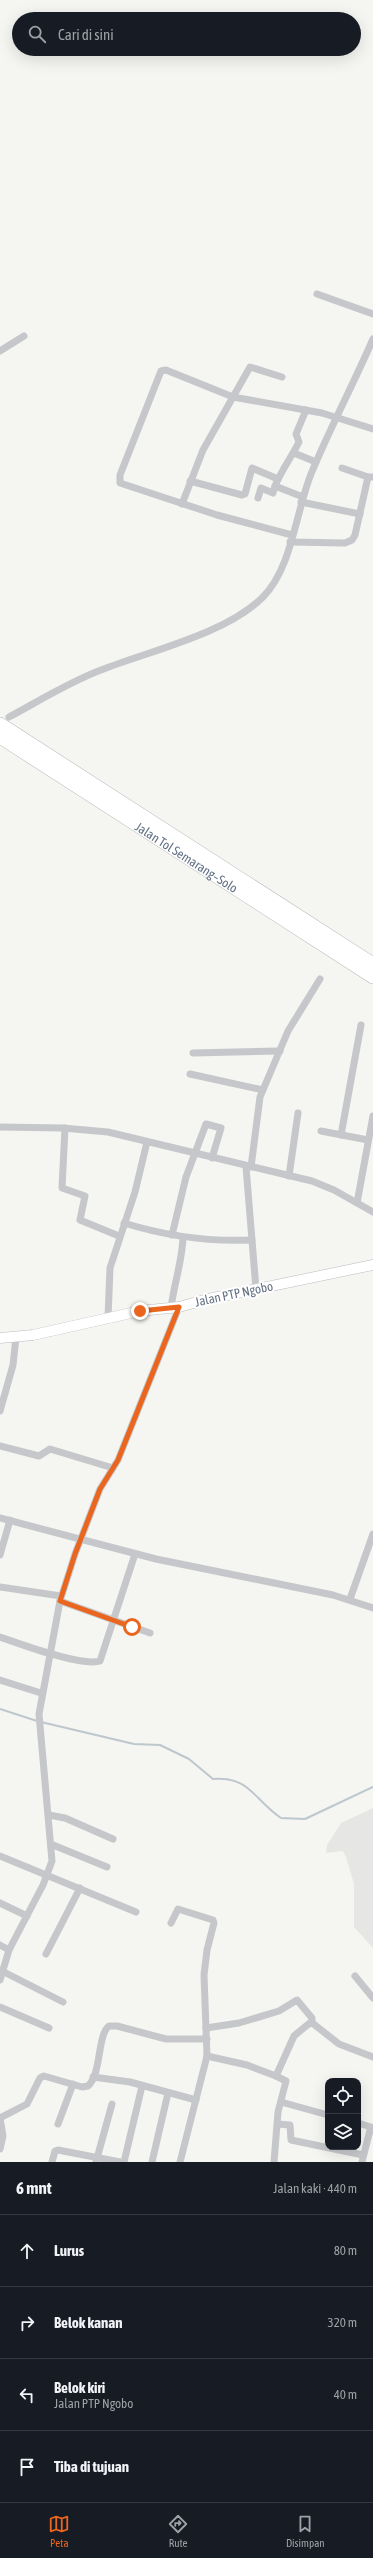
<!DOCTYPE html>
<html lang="id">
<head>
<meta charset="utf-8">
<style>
  :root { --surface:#171b24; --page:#242831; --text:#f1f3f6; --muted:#9ea1a6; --line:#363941; --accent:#ea651d }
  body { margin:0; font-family:"Asap Condensed",sans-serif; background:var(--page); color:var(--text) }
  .controls { position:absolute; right:12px; bottom:12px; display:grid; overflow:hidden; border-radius:8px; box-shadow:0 4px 16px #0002 }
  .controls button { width:36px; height:36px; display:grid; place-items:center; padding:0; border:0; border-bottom:1px solid var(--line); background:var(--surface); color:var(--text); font:20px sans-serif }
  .stop { position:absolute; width:12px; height:12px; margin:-9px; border:3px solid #ea651d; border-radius:50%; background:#fff }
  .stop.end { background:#ea651d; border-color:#fff; box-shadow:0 1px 4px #0008 }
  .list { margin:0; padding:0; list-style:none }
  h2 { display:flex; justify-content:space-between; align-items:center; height:52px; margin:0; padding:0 16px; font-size:17px }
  h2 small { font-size:13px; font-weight:400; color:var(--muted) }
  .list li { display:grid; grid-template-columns:26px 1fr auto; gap:12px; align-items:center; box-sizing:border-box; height:72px; padding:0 16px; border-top:1px solid var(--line) }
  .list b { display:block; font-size:15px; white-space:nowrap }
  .list p { margin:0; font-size:13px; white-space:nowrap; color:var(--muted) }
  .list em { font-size:13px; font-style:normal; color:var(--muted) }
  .icon { flex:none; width:22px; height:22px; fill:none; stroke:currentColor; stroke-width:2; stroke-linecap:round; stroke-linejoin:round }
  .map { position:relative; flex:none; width:373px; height:2162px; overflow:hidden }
  .search { position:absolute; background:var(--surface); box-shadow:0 4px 16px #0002; left:12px; right:12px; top:12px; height:44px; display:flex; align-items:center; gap:10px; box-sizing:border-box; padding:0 14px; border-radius:22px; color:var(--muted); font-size:15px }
  .sheet { height:340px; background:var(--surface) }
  nav { display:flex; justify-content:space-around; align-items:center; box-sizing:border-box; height:56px; border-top:1px solid var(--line); background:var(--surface); font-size:11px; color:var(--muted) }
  nav a { display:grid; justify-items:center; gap:2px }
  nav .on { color:var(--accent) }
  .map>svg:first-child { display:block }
  .built { fill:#e6e6e5 }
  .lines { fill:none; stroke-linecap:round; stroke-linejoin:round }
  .stream { stroke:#bdc7cd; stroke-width:2 }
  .secondary-casing { stroke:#b9bcc1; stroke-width:11 }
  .highway-casing { stroke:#b7b9bd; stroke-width:14 }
  .street { stroke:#c5c7cb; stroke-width:7 }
  .secondary { stroke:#fff; stroke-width:10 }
  .highway { stroke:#fff; stroke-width:13 }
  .route { stroke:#ea651d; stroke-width:5 }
  .labels { text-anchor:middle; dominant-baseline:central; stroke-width:4; stroke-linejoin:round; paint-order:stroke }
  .street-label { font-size:13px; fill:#637184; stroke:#fff }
</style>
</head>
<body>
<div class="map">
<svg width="373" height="2162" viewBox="0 0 373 2162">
  <rect width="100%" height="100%" fill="#f5f5f1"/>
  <polygon class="built" points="373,1808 373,1948 354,1927 354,1884 346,1857 343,1851 326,1853 327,1845 341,1823"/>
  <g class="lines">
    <g class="stream">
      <polyline points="0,1709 37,1721"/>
      <path d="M41,1722L134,1744L160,1745L189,1759L213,1779C250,1776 254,1800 281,1818L305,1819L373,1787"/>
    </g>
    <defs>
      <polyline id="secondary" points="0,1338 33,1335 140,1311 179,1307 208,1299 373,1265"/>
      <g id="highway">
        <polyline points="0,724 373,964"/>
        <path id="s1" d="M0,737L373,977"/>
      </g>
    </defs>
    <use href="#secondary" class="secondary-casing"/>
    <use href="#highway" class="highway-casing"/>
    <g class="street">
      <polyline points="317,294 373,314"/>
      <polyline points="0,351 24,336"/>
      <polyline points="294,453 316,462"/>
      <polyline points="342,468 368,477"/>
      <polyline points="190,481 242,495 245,494 252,468 278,479"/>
      <path d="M303,497L275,486C282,469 291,458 299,442L296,434L306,410"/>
      <polyline points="258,498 261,488 273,493 275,486"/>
      <polyline points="301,502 360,514"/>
      <polyline points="182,504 203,450 250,367 282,377"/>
      <polyline points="292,535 217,515 120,483 120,475 161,371 166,370 233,397 322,413 373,429"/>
      <polyline points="290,542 345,543 352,540 355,535 368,477 373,477"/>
      <path d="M9,717C39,701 69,682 101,670C149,651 226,634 263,597C292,568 296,511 311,474C330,428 353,385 373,339"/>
      <polyline points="193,1053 280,1051"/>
      <polyline points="190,1074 263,1090"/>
      <polyline points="0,1127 63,1128 108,1132 312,1181 334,1190 373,1212"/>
      <polyline points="65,1128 62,1188 85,1196 80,1220 119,1236"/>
      <polyline points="321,1131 368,1140"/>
      <polyline points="341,1135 361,1025"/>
      <polyline points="246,1167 256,1289"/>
      <polyline points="251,1167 260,1097 288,1031 320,979"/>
      <polyline points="289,1176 298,1113"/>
      <polyline points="357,1203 373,1116"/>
      <path d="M124,1223C166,1236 208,1242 252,1240"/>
      <polyline points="172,1235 186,1177 206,1124 221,1128 212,1158"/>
      <path d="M171,1308C174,1284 182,1262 183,1238"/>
      <polyline points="108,1318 110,1268 135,1192 147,1142"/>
      <polyline points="0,1411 13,1365 16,1337"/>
      <polyline points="0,1446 39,1456 50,1449 113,1468"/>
      <polyline points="0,1518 156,1559 333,1595 373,1608"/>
      <polyline points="0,1555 10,1520"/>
      <polyline points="0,1587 61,1596"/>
      <polyline points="350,1599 373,1534"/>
      <polyline points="60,1601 150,1633"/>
      <path d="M0,1637C20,1644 82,1667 100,1661L135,1554"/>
      <polyline points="0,1680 41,1693"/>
      <polyline points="49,1815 65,1818 113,1839"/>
      <polyline points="53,1845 107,1867"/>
      <polyline points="0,1856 136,1912"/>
      <polyline points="0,1903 27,1916"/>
      <polyline points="171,1923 178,1909 213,1920 214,1923 207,1950 204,1975 207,2056 180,2162"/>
      <polyline points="0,1945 9,1950"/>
      <polyline points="46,1954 80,1888"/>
      <polyline points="2,1971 63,2002"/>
      <polyline points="355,1976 373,1998"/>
      <polyline points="0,1980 9,1950 43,1885 52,1861 39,1714 60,1601 75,1554 100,1489 118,1460 179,1307"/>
      <polyline points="0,2007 49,2028"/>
      <polyline points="206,2028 239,2023 279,2011 297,2000 312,2018 312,2022"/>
      <polyline points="207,2056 247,2065 276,2076 294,2036 311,2022 339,2044 373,2057"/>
      <polyline points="93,2077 130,2082 196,2100"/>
      <polyline points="281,2102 328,2115"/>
      <path d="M0,2118L27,2104L40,2078L44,2076L82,2087L88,2086C102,2073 97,2035 109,2026H117L166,2039H207"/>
      <polyline points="0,2118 3,2136 0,2149"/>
      <polyline points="358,2123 371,2127"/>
      <polyline points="58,2124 73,2084"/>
      <polyline points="278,2124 290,2125 291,2140 363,2155"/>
      <polyline points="52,2162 55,2151 58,2150 120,2162"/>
      <polyline points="96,2162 112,2104"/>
      <polyline points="124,2162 142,2086"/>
      <polyline points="152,2162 168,2093"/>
      <polyline points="274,2162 278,2112 286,2081 276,2076"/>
      <polyline points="362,2162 370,2130 373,2131"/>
    </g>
    <use href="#secondary" class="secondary"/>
    <use href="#highway" class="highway"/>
  </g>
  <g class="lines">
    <polyline class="route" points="132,1627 60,1601 75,1554 100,1489 118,1460 179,1307 140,1311"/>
  </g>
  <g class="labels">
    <g class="street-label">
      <text stroke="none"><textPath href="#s1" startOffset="222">Jalan Tol Semarang–Solo</textPath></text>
      <text transform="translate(234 1294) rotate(-12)">Jalan PTP Ngobo</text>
    </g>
  </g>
</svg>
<div class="controls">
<button><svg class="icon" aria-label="locate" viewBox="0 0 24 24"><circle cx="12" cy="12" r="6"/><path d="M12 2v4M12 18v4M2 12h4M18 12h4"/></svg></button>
<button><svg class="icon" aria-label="layers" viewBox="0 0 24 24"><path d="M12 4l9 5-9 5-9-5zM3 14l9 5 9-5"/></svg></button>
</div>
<div class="stop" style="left:132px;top:1627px"></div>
<div class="stop end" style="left:140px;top:1311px"></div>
<div class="search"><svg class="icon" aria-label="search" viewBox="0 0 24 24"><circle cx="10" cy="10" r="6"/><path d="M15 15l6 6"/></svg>Cari di sini</div>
</div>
<section class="sheet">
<h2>6 mnt<small>Jalan kaki · 440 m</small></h2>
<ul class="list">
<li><svg class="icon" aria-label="ahead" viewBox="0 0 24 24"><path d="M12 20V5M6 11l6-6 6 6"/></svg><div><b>Lurus</b></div><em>80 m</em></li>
<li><svg class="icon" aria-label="right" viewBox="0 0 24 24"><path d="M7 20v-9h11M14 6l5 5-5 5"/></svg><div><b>Belok kanan</b></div><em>320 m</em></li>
<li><svg class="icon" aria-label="left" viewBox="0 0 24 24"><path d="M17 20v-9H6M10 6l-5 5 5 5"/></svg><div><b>Belok kiri</b><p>Jalan PTP Ngobo</p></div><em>40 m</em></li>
<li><svg class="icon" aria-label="arrive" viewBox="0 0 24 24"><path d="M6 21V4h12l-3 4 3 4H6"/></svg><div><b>Tiba di tujuan</b></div></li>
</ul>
</section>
<nav>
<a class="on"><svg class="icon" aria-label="map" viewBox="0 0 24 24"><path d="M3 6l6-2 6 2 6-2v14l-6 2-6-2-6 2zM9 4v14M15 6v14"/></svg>Peta</a>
<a><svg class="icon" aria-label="directions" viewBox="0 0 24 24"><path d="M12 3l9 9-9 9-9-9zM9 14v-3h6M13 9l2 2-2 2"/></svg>Rute</a>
<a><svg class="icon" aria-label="saved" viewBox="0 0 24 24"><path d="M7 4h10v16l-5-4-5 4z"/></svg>Disimpan</a>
</nav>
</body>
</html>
